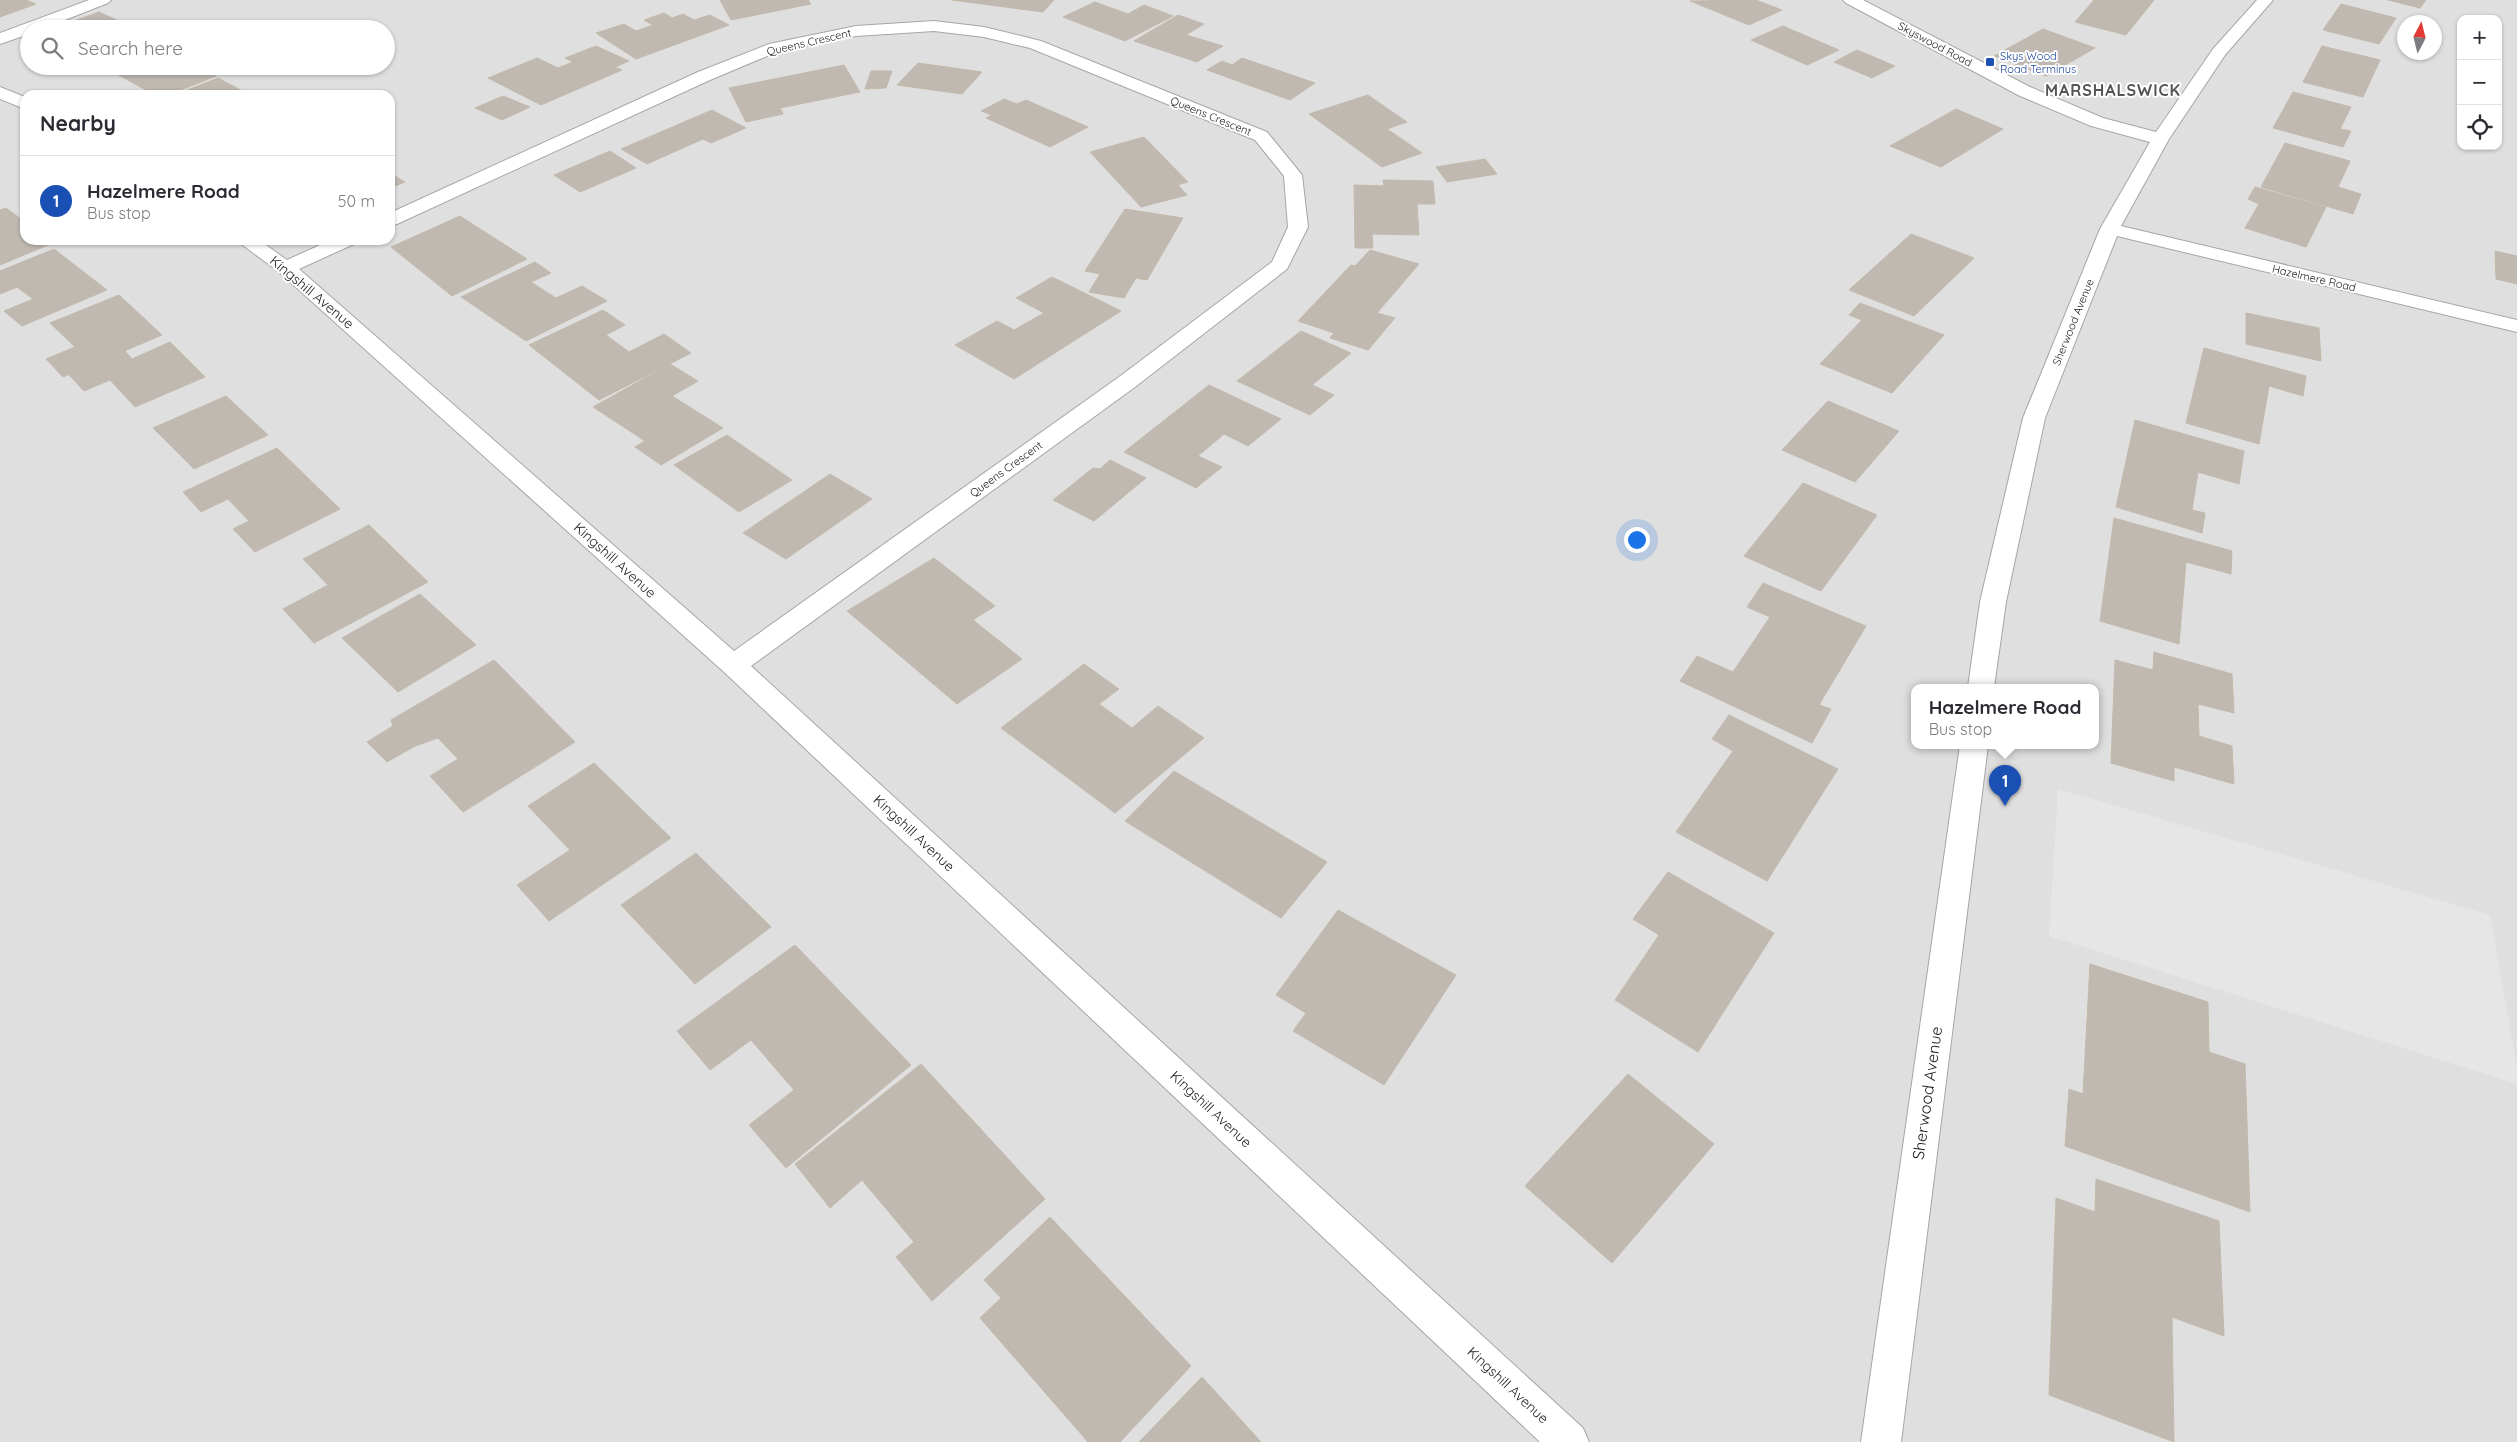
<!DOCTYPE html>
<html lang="en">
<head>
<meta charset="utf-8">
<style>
  :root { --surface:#fff; --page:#f2f2f3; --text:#2b2b33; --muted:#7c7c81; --line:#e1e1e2; --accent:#7c3aed }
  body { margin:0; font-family:Quicksand,sans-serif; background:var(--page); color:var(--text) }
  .controls { position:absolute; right:15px; top:15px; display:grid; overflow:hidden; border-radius:10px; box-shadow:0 1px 4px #0004 }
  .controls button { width:45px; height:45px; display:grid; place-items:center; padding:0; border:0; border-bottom:1px solid var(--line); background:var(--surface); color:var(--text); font:25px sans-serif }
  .compass { position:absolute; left:2397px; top:15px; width:45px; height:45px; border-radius:50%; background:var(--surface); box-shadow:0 1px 4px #0004; rotate:7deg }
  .you { position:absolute; left:1636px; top:539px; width:18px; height:18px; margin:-12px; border:4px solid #fff; border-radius:50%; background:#1a73e8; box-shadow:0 0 0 8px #1a73e833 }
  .badge { display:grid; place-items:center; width:32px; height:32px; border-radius:50%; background:var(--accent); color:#fff; font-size:16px; font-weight:700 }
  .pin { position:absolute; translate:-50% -41px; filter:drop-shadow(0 1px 2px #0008) }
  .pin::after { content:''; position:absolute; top:26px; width:18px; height:15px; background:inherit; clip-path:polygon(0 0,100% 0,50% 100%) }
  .popup { position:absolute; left:1911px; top:684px; width:188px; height:65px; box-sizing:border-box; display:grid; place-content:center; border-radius:10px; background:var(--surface); filter:drop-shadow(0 1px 4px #0005); font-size:16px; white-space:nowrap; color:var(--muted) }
  .popup b { font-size:19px; color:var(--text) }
  .popup::after { content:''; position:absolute; left:50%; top:100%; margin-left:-10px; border:10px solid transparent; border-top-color:var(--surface) }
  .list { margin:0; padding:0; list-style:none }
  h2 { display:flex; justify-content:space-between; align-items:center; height:65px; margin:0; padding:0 20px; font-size:21px }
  h2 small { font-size:16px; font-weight:400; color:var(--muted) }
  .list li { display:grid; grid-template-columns:32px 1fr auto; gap:15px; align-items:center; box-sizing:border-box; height:90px; padding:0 20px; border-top:1px solid var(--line) }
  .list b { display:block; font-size:19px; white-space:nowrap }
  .list p { margin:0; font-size:16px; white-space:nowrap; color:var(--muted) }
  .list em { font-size:16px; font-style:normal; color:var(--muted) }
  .icon { flex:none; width:28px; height:28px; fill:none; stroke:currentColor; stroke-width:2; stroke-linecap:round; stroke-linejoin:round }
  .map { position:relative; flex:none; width:2517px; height:1442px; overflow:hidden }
  .search { position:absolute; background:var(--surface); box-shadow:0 1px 4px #0004; left:20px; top:20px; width:375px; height:55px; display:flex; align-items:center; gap:12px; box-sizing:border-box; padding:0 18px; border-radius:28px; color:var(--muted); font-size:19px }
  .panel { position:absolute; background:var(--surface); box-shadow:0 1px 4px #0004; left:20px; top:90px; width:375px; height:155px; border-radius:15px }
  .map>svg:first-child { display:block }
  .residential { fill:#e0dfdf; fill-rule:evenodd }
  .parking { fill:#e6e6e6 }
  .building { fill:#bfb9b2; stroke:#c3b9ab }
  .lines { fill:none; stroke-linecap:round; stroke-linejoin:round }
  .minor-casing { stroke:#a6a6a6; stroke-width:2 }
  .minor { fill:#fff; fill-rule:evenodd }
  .transit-dot { fill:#1a4fb4; stroke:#fff; stroke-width:2 }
  .labels { text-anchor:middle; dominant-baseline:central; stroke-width:4; stroke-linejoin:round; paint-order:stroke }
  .far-street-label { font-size:11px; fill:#222; stroke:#fff }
  .far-transit-label { font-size:11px; fill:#164399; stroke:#fff; text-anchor:start }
  .street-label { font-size:14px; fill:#222; stroke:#fff }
  .far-district-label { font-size:16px; font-weight:bold; letter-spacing:1px; fill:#555; stroke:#fff }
  .near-street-label { font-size:16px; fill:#222; stroke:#fff }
</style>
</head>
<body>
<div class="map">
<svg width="2517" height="1442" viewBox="0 0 2517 1442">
  <rect width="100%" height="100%" fill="#f2f0e9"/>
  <path class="residential" d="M0,0H2517V1442H0ZM2461,19H2498V146H2461ZM2404,22H2434V52H2404ZM29,29H386V66H29ZM25,95H390V240H25ZM1915,687H2095V745H1915Z"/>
  <polygon class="parking" points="2058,789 2490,915 2517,1067 2517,1084 2049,936"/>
  <g class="building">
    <polygon points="0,0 26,0 36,4 0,17"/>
    <polygon points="720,0 808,0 811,4 731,20"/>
    <polygon points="952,0 1054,0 1043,12"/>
    <polygon points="1756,0 1782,10 1749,25 1690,1"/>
    <polygon points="2094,0 2154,0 2126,35 2075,22"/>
    <polygon points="2388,0 2426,0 2420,8"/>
    <polygon points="1095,2 1128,14 1144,5 1173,16 1125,41 1063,17"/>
    <polygon points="2341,4 2396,18 2379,44 2323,30"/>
    <polygon points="99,12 121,22 102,29 52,29"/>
    <polygon points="664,13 672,18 683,14 694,20 710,15 729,25 636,59 596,33 624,24 636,31 653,25 644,20"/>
    <polygon points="1178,15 1204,24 1186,35 1223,46 1197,62 1134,41"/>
    <polygon points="1783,26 1839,50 1807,65 1751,40"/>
    <polygon points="2043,29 2095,48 2046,76 1994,56"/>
    <polygon points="596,46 629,61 615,67 622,70 541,105 488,78 537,58 558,68 573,62 565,58"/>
    <polygon points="2322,46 2380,60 2363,97 2303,82"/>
    <polygon points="1857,50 1895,66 1872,78 1834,62"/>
    <polygon points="1242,58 1315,83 1290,100 1207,70 1222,61 1232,65"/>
    <polygon points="918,63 982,72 962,94 897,85"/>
    <polygon points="844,65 860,92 780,108 783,114 746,122 729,88"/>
    <polygon points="134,66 184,66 196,73 203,70 216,76 168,95 155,95 115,73"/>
    <polygon points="871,71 892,71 886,88 865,89"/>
    <polygon points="218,78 250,95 175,95"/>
    <polygon points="2293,92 2351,107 2340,129 2351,131 2343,147 2273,128"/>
    <polygon points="1368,95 1407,122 1387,129 1422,153 1382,167 1309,114"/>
    <polygon points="503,96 530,107 502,120 475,108"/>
    <polygon points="1004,99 1017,104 1026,100 1088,127 1050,147 986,118 992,115 981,111"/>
    <polygon points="1956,109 2003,129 1941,167 1890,146"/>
    <polygon points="712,110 746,128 711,143 703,139 647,164 621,149"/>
    <polygon points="1144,137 1188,182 1178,185 1187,195 1141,207 1090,152"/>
    <polygon points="2285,143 2350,161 2338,187 2361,194 2353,214 2261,187"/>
    <polygon points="610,151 636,168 580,192 554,175"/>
    <polygon points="1485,159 1497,174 1447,182 1436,167"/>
    <polygon points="390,173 405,182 390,188"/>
    <polygon points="1383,180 1433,181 1435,204 1417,204 1419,235 1372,234 1373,248 1355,248 1354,185 1384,186"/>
    <polygon points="2255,187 2326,207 2306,247 2245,228 2259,204 2248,199"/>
    <polygon points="6,208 25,222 25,240 50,240 53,243 0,265 0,210"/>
    <polygon points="1125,209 1183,218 1147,280 1136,278 1124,298 1089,292 1100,274 1085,271"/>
    <polygon points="460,216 527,259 452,296 391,247"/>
    <polygon points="1911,234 1974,258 1914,316 1849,290"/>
    <polygon points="54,249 107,290 22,326 4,311 33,299 17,287 0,294 0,271"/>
    <polygon points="1370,250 1419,264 1377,313 1395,318 1368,350 1330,338 1334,333 1298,321 1351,265 1355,266"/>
    <polygon points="2495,251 2517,256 2517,284 2496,279"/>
    <polygon points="535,262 551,273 531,282 556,298 582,286 607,301 526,341 461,297"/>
    <polygon points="1052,277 1121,311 1014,379 955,345 997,321 1014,330 1044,313 1016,298"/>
    <polygon points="119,295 162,335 63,377 46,359 75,347 50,323"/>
    <polygon points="1860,303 1944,335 1892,393 1820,364 1862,320 1849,315"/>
    <polygon points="603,310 625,325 606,335 629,352 664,334 691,353 599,400 529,345"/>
    <polygon points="2246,313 2319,328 2321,361 2246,344"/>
    <polygon points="1301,331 1351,353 1312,385 1334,395 1310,415 1237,381"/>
    <polygon points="170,342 205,377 135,407 110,380 84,391 69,375 125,351 132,359"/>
    <polygon points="2204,348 2306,376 2303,396 2269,386 2259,444 2186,423"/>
    <polygon points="670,364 698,381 672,396 723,428 661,465 635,447 645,441 593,407"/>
    <polygon points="1209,385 1281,419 1248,446 1224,434 1198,456 1222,467 1196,488 1124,452"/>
    <polygon points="226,396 268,435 194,469 153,428"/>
    <polygon points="1828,401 1899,431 1855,482 1782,450"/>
    <polygon points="2135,420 2244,451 2239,484 2198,472 2192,510 2205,513 2202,533 2116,507"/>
    <polygon points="727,435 792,480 739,512 674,465"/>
    <polygon points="277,448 340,509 255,552 233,529 249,521 228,499 201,512 183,492"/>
    <polygon points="1110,460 1146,478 1094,521 1053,500 1093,468 1100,469"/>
    <polygon points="830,474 872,499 786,559 743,533"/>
    <polygon points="1803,483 1877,515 1821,591 1744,556"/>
    <polygon points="2114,518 2232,551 2231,574 2186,562 2179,644 2100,621"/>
    <polygon points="369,525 428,582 314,643 283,609 328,585 303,559"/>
    <polygon points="934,558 995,606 973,620 1022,659 957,704 847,611"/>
    <polygon points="1763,583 1866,626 1819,705 1831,709 1812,743 1680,681 1697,656 1733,672 1770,617 1747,607"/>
    <polygon points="420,594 476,645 398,692 342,638"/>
    <polygon points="2154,652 2232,674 2234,713 2198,704 2199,736 2232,746 2234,784 2174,767 2174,781 2111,763 2115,660 2153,670"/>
    <polygon points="494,660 575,742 463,812 430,776 458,759 438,738 415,746 387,762 367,742 393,726 391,720"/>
    <polygon points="1084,664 1119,689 1099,704 1132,728 1158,706 1204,738 1115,813 1001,728"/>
    <polygon points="1729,715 1838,769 1767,881 1676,832 1733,751 1712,739"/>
    <polygon points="594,763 671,838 549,921 517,885 570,850 528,806"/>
    <polygon points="1174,771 1327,862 1281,918 1125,821"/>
    <polygon points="696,853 771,927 695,984 621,905"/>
    <polygon points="1668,872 1774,933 1698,1052 1615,1000 1659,935 1633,919"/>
    <polygon points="1338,910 1456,975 1384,1085 1293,1031 1306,1013 1276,995"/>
    <polygon points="795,945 911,1065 786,1168 749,1125 794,1090 751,1040 710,1070 677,1031"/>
    <polygon points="2090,964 2208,1002 2209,1052 2245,1064 2250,1212 2065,1146 2069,1089 2083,1094"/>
    <polygon points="921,1064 1045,1199 932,1301 896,1257 914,1242 862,1180 830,1208 795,1164"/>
    <polygon points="1628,1074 1714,1144 1612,1263 1525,1186"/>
    <polygon points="2096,1179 2219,1221 2224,1336 2172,1317 2174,1442 2049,1395 2056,1198 2095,1212"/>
    <polygon points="1050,1217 1191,1366 1120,1442 1088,1442 980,1318 1001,1298 984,1280"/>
    <polygon points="1202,1377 1261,1442 1139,1442"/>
  </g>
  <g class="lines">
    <defs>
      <g id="minor">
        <polygon points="89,0 111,0 108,3 42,29 29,29 29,34 0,44 0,33"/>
        <polygon points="1843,0 1863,0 2030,87 2103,118 2156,132 2213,49 2257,0 2273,0 2225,55 2169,139 2121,226 2517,320 2517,332 2117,236 2045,418 2006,602 1994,687 1968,687 1980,602 2023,418 2100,229 2150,142 2091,126 2018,95 1846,3"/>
        <polygon points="934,21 984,27 1041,41 1267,132 1302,175 1308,227 1287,269 1135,387 751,666 1583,1428 1589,1442 1540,1442 724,672 279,272 236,240 259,240 287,260 331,240 357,240 354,244 299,269 734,651 1119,377 1272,262 1288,227 1284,176 1255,140 1030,48 984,37 934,31 856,36 779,51 710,80 397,224 390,226 390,213 698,72 769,44 856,26"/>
        <polygon points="0,87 25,97 25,109 0,99"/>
        <polygon points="1960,745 1988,745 1901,1442 1861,1442"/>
      </g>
    </defs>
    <use href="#minor" class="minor-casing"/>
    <use href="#minor" class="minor"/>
  </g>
  <rect class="transit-dot" x="1985" y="57" width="10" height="10" rx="2.5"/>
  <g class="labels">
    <g class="far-street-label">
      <text transform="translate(809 42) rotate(-13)">Queens Crescent</text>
      <text transform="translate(1935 44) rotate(28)">Skyswood Road</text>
      <text transform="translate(1211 116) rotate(22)">Queens Crescent</text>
      <text transform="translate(2314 278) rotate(13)">Hazelmere Road</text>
      <text transform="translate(2073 322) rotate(-68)">Sherwood Avenue</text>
      <text transform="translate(1006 469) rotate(-36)">Queens Crescent</text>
    </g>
    <g class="far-transit-label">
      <text x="2000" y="56">Skys Wood<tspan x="2000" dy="13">Road Terminus</tspan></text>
    </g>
    <g class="street-label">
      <text transform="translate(312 292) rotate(40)">Kingshill Avenue</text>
      <text transform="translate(615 560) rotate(42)">Kingshill Avenue</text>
      <text transform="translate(914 833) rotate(43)">Kingshill Avenue</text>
      <text transform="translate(1211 1109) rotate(43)">Kingshill Avenue</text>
      <text transform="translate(1508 1385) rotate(43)">Kingshill Avenue</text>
    </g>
    <g class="far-district-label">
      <text x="2113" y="90">MARSHALSWICK</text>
    </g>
    <g class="near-street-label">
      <text transform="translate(1927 1093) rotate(-82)">Sherwood Avenue</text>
    </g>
  </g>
</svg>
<div class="controls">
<button>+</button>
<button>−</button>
<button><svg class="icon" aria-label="locate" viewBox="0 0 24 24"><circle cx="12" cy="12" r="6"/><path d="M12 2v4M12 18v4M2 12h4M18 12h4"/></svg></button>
</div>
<svg class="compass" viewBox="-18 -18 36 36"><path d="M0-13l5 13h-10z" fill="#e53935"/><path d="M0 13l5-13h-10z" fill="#7c7c81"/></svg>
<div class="you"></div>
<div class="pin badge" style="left:2005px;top:806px;background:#1a4fb4">1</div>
<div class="popup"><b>Hazelmere Road</b>Bus stop</div>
<div class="search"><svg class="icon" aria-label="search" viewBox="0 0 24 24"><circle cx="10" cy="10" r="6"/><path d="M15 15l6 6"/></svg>Search here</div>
<section class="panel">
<h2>Nearby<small></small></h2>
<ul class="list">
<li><span class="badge" style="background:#1a4fb4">1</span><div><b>Hazelmere Road</b><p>Bus stop</p></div><em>50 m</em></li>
</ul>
</section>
</div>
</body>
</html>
